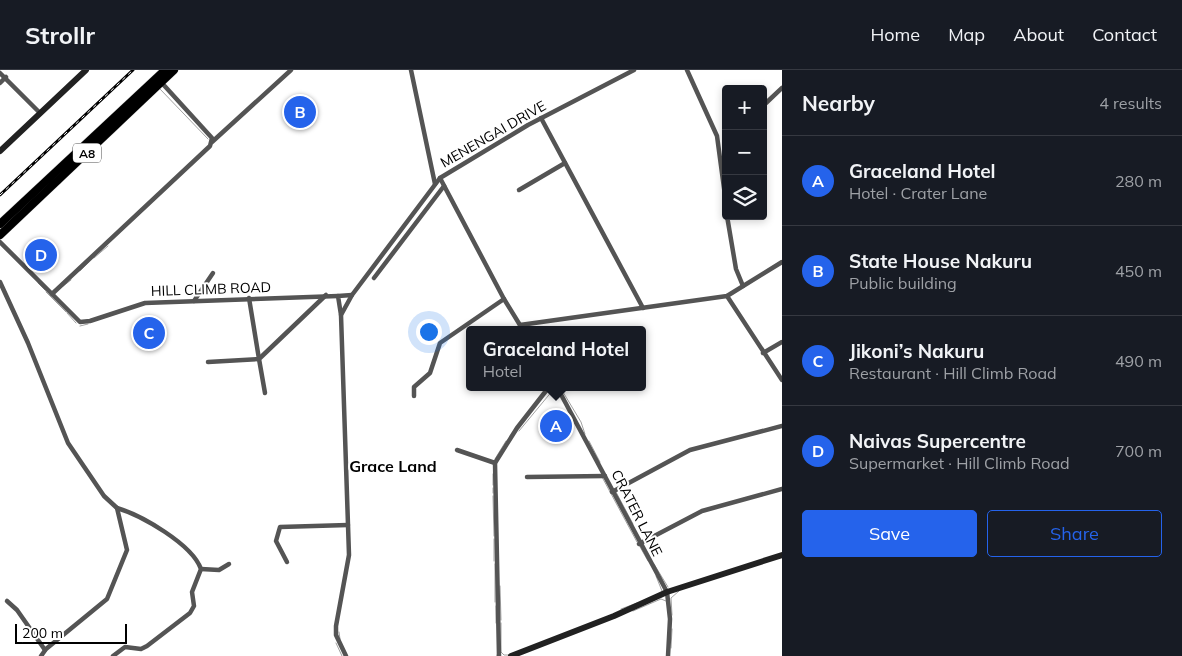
<!DOCTYPE html>
<html lang="en">
<head>
<meta charset="utf-8">
<style>
  :root { --surface:#171b24; --page:#20242c; --text:#f1f3f6; --muted:#9ea1a6; --line:#363941; --accent:#2563eb }
  body { margin:0; font-family:Mulish,sans-serif; background:var(--page); color:var(--text) }
  .controls { position:absolute; right:15px; top:15px; display:grid; overflow:hidden; border-radius:5px; box-shadow:0 2px 8px #0003 }
  .controls button { width:45px; height:45px; display:grid; place-items:center; padding:0; border:0; border-bottom:1px solid var(--line); background:var(--surface); color:var(--text); font:25px sans-serif }
  .scale { position:absolute; left:15px; bottom:12px; width:112px; box-sizing:border-box; padding-left:5px; border:2px solid #000; border-top:0; font-size:14px; line-height:18px; white-space:nowrap; color:#000; -webkit-text-stroke:4px #fff; paint-order:stroke }
  .you { position:absolute; left:428px; top:261px; width:18px; height:18px; margin:-12px; border:4px solid #fff; border-radius:50%; background:#1a73e8; box-shadow:0 0 0 8px #1a73e833 }
  .badge { display:grid; place-items:center; width:32px; height:32px; border-radius:50%; background:var(--accent); color:#fff; font-size:16px; font-weight:700 }
  .pin { position:absolute; translate:-50% -50%; border:2px solid #fff; box-shadow:0 1px 5px #0006 }
  .popup { position:absolute; left:466px; top:256px; width:180px; height:65px; box-sizing:border-box; display:grid; place-content:center; border-radius:5px; background:var(--surface); filter:drop-shadow(0 1px 4px #0005); font-size:16px; white-space:nowrap; color:var(--muted) }
  .popup b { font-size:19px; color:var(--text) }
  .popup::after { content:''; position:absolute; left:50%; top:100%; margin-left:-10px; border:10px solid transparent; border-top-color:var(--surface) }
  .list { margin:0; padding:0; list-style:none }
  h2 { display:flex; justify-content:space-between; align-items:center; height:65px; margin:0; padding:0 20px; font-size:21px }
  h2 small { font-size:16px; font-weight:400; color:var(--muted) }
  .list li { display:grid; grid-template-columns:32px 1fr auto; gap:15px; align-items:center; box-sizing:border-box; height:90px; padding:0 20px; border-top:1px solid var(--line) }
  .list b { display:block; font-size:19px; white-space:nowrap }
  .list p { margin:0; font-size:16px; white-space:nowrap; color:var(--muted) }
  .list em { font-size:16px; font-style:normal; color:var(--muted) }
  .actions { display:flex; gap:10px; padding:15px 20px }
  .actions a { flex:1; padding:11px 0; border:1px solid var(--accent); border-radius:5px; text-align:center; font-size:18px; color:var(--accent) }
  .actions .main { background:var(--accent); color:#fff }
  .icon { flex:none; width:28px; height:28px; fill:none; stroke:currentColor; stroke-width:2; stroke-linecap:round; stroke-linejoin:round }
  .map { position:relative; flex:none; width:782px; height:586px; overflow:hidden }
  header { display:flex; align-items:center; gap:30px; box-sizing:border-box; height:70px; padding:0 25px; background:var(--surface); border-bottom:1px solid var(--line) }
  header strong { font-size:24px }
  nav { display:flex; gap:28px; margin-inline-start:auto; font-size:18px }
  main { display:flex }
  aside { flex:1; background:var(--surface) }
  .map>svg:first-child { display:block }
  .lines { fill:none; stroke-linecap:round; stroke-linejoin:round }
  .stream { stroke:#a2a2a2; stroke-width:1 }
  .highway-casing { stroke:#dbdbdb; stroke-width:9 }
  .street { stroke:#545454; stroke-width:4.5 }
  .secondary { stroke:#212121; stroke-width:6 }
  .highway { stroke:#000; stroke-width:8 }
  .rail-casing { stroke:#000; stroke-width:3 }
  .rail { stroke:#fff; stroke-width:1; stroke-dasharray:4; stroke-linecap:butt }
  .labels { text-anchor:middle; dominant-baseline:central; stroke-width:4; stroke-linejoin:round; paint-order:stroke }
  .shield { fill:#fff; stroke:#4c4c4c; stroke-width:1 }
  .shield-label { font-size:12px; font-weight:bold; fill:#000 }
  .street-label { font-size:14px; fill:#000; stroke:#fff }
  .quarter-label { font-size:16px; font-weight:bold; fill:#000; stroke:#fff }
</style>
</head>
<body>
<header>
<strong>Strollr</strong>
<nav><a>Home</a><a>Map</a><a>About</a><a>Contact</a></nav>
</header>
<main>
<div class="map">
<svg width="782" height="586" viewBox="0 0 782 586">
  <rect width="100%" height="100%" fill="#fff"/>
  <g class="lines">
    <g class="stream">
      <polyline points="160,19 208,69"/>
      <polyline points="98,77 123,54"/>
      <polyline points="60,114 71,102"/>
      <polyline points="94,188 108,176"/>
      <polyline points="80,201 89,192"/>
      <polyline points="38,213 45,220"/>
      <polyline points="58,220 71,210"/>
      <polyline points="46,222 66,242"/>
      <polyline points="67,243 76,253"/>
      <polyline points="80,256 88,254"/>
      <polyline points="560,317 581,352 585,364"/>
      <polyline points="519,361 553,320"/>
      <polyline points="589,371 600,392"/>
      <polyline points="495,389 506,371"/>
      <polyline points="602,407 637,472"/>
      <polyline points="493,415 493,404"/>
      <polyline points="493,418 493,423"/>
      <polyline points="616,422 633,454"/>
      <polyline points="493,426 494,466"/>
      <polyline points="494,469 494,491"/>
      <polyline points="639,475 648,491"/>
      <polyline points="495,494 495,532"/>
      <polyline points="654,494 668,517"/>
      <polyline points="656,506 662,521"/>
      <polyline points="500,516 501,550"/>
      <polyline points="496,536 496,553"/>
      <polyline points="621,539 637,533"/>
      <polyline points="633,541 661,529 666,531"/>
      <polyline points="672,545 671,528 679,521"/>
      <polyline points="501,553 501,582 504,585 509,585"/>
      <polyline points="339,562 340,569"/>
      <polyline points="336,573 342,586"/>
      <polyline points="671,578 672,559"/>
      <polyline points="497,585 497,586"/>
    </g>
    <defs>
      <g id="highway">
        <polyline points="0,154 165,0"/>
        <polyline points="0,165 174,0"/>
      </g>
    </defs>
    <use href="#highway" class="highway-casing"/>
    <g class="street">
      <polyline points="411,0 435,114"/>
      <polyline points="687,0 717,66 726,133"/>
      <polyline points="0,3 40,43"/>
      <polyline points="0,13 6,7"/>
      <polyline points="766,33 782,18"/>
      <polyline points="541,48 643,238"/>
      <polyline points="212,72 291,0"/>
      <polyline points="440,108 504,229 523,260"/>
      <polyline points="519,120 565,93"/>
      <polyline points="727,146 736,199 743,216"/>
      <polyline points="0,172 80,252 90,251 145,233 338,226"/>
      <polyline points="374,208 444,116"/>
      <polyline points="0,212 28,273 68,373 104,426 117,438 127,480 107,529 46,579 41,586"/>
      <polyline points="52,224 210,76 212,68 161,12"/>
      <polyline points="727,226 782,310"/>
      <polyline points="194,231 213,203"/>
      <polyline points="341,245 338,226 352,225"/>
      <polyline points="520,255 727,226 782,192"/>
      <polyline points="763,283 782,272"/>
      <polyline points="208,292 259,289 249,228"/>
      <polyline points="557,317 667,522 670,549 668,586"/>
      <polyline points="265,323 259,289 326,225"/>
      <polyline points="414,326 414,317 430,303 440,273 504,229"/>
      <polyline points="457,380 495,393"/>
      <polyline points="527,407 605,406"/>
      <polyline points="612,422 690,380 782,356"/>
      <polyline points="639,474 702,441 782,419"/>
      <polyline points="287,492 276,471 280,457 348,455"/>
      <polyline points="201,499 219,500 229,494"/>
      <polyline points="7,531 17,540 45,580"/>
      <path d="M113,586L125,577L141,579L147,576L190,543L194,536L192,522L201,499C192,474 141,445 117,438"/>
      <polyline points="346,586 336,565 336,556 349,485 341,245 352,225 440,108 528,55 634,0"/>
      <polyline points="499,586 495,393 517,358 549,317"/>
    </g>
    <g class="secondary">
      <polyline points="0,81 86,0"/>
      <polyline points="511,586 614,546 667,522 782,485"/>
    </g>
    <use href="#highway" class="highway"/>
    <defs>
      <polyline id="rail" points="0,125 133,0"/>
    </defs>
    <use href="#rail" class="rail-casing"/>
    <use href="#rail" class="rail"/>
  </g>
  <g class="labels">
    <rect class="shield" x="73" y="73.5" width="28" height="19" rx="4"/>
    <g class="shield-label">
      <text x="87" y="83">A8</text>
    </g>
    <g class="street-label">
      <text transform="translate(493 64) rotate(-30)">MENENGAI DRIVE</text>
      <text transform="translate(211 219) rotate(-2)">HILL CLIMB ROAD</text>
      <text transform="translate(637 443) rotate(63)">CRATER LANE</text>
    </g>
    <g class="quarter-label">
      <text x="393" y="396">Grace Land</text>
    </g>
  </g>
</svg>
<div class="controls">
<button>+</button>
<button>−</button>
<button><svg class="icon" aria-label="layers" viewBox="0 0 24 24"><path d="M12 4l9 5-9 5-9-5zM3 14l9 5 9-5"/></svg></button>
</div>
<div class="scale">200 m</div>
<div class="you"></div>
<div class="pin badge" style="left:556px;top:356px">A</div>
<div class="popup"><b>Graceland Hotel</b>Hotel</div>
<div class="pin badge" style="left:300px;top:42px">B</div>
<div class="pin badge" style="left:149px;top:263px">C</div>
<div class="pin badge" style="left:41px;top:185px">D</div>
</div>
<aside>
<h2>Nearby<small>4 results</small></h2>
<ul class="list">
<li><span class="badge">A</span><div><b>Graceland Hotel</b><p>Hotel · Crater Lane</p></div><em>280 m</em></li>
<li><span class="badge">B</span><div><b>State House Nakuru</b><p>Public building</p></div><em>450 m</em></li>
<li><span class="badge">C</span><div><b>Jikoni’s Nakuru</b><p>Restaurant · Hill Climb Road</p></div><em>490 m</em></li>
<li><span class="badge">D</span><div><b>Naivas Supercentre</b><p>Supermarket · Hill Climb Road</p></div><em>700 m</em></li>
</ul>
<div class="actions"><a class="main">Save</a><a>Share</a></div>
</aside>
</main>
</body>
</html>
